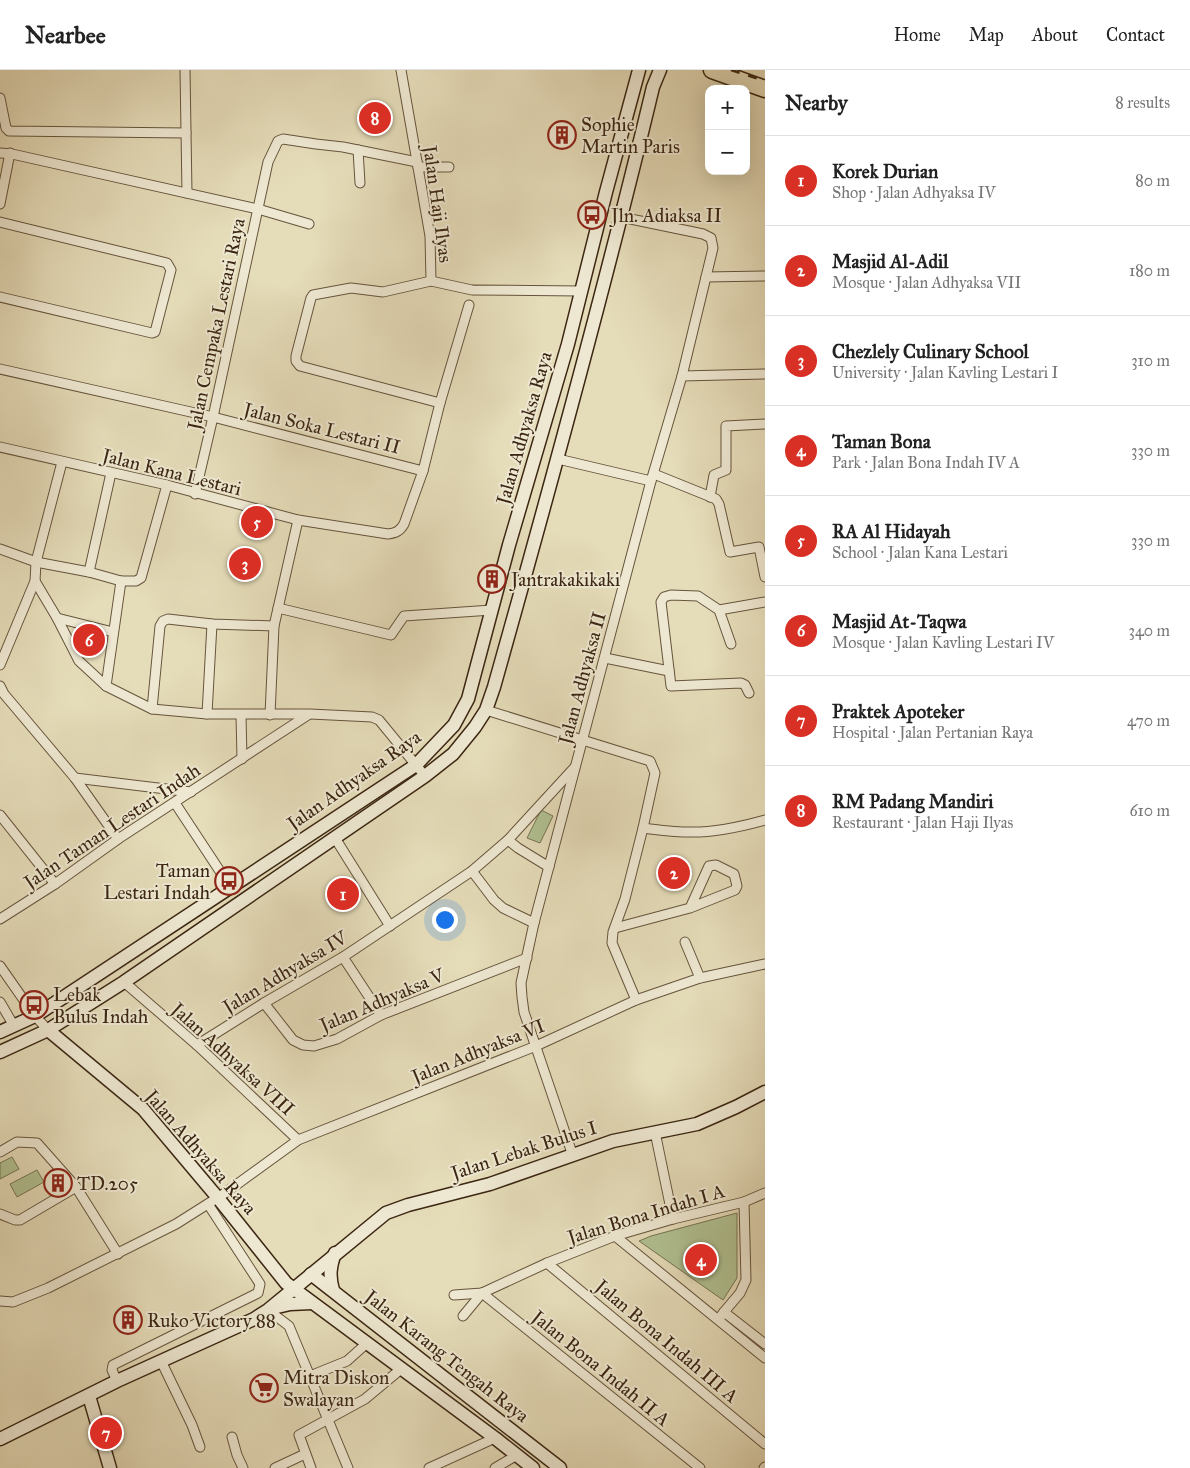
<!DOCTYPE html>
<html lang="en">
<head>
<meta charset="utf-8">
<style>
  :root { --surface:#fff; --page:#f2f2f2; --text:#222; --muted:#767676; --line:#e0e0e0; --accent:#d93025 }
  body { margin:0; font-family:"IM FELL Great Primer",serif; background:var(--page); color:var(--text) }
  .controls { position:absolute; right:15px; top:15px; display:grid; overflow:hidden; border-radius:10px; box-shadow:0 5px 20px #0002 }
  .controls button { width:45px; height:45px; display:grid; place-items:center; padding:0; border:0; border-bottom:1px solid var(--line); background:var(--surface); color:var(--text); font:25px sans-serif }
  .you { position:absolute; left:444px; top:849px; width:18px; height:18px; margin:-12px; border:4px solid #fff; border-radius:50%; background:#1a73e8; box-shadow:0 0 0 8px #1a73e833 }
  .badge { display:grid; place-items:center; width:32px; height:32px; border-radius:50%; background:var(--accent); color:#fff; font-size:16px; font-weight:700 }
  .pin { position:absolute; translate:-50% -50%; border:2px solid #fff; box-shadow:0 1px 5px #0006 }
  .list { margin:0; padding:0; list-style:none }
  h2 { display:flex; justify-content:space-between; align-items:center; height:65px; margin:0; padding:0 20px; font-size:21px }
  h2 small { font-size:16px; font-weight:400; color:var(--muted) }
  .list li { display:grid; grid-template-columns:32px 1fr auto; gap:15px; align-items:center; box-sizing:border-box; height:90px; padding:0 20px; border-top:1px solid var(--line) }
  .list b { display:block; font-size:19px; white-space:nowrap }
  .list p { margin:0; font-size:16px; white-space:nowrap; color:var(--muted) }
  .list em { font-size:16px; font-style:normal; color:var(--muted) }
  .map { position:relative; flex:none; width:765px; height:1398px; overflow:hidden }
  header { display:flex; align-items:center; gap:30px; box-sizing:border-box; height:70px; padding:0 25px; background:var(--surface); border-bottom:1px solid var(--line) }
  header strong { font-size:24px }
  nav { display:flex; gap:28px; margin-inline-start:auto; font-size:18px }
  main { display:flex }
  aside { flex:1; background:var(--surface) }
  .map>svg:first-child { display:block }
  .green { fill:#b1c192; stroke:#767452 }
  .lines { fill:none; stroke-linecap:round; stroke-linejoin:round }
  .street-casing { stroke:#66543c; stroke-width:11 }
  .secondary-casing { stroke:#3b2612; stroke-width:15 }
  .highway-casing { stroke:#3b2612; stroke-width:19 }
  .street { stroke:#eee8d2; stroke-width:9 }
  .secondary { stroke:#eee8d2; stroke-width:12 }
  .highway { stroke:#e5dcb9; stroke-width:16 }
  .rail { stroke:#3b2612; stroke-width:2.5; stroke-dasharray:9 9; stroke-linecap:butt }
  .labels { text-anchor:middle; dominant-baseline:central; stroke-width:4; stroke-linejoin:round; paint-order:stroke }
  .poi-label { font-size:19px; fill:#3b2612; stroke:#eee8d2; text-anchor:start }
  .street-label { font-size:19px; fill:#3b2612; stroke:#eee8d2 }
</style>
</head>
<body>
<header>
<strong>Nearbee</strong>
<nav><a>Home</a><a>Map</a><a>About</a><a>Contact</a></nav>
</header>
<main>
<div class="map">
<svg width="765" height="1398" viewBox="0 0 765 1398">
  <rect width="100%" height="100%" fill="#e5dcb9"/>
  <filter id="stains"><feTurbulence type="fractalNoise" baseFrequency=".004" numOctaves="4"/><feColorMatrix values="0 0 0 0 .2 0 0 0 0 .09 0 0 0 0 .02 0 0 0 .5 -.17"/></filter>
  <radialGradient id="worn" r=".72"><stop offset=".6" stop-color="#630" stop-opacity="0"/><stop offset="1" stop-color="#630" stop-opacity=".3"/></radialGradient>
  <g class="green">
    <polygon points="541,740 553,746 540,773 527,768"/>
    <polygon points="12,1087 19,1099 0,1109 0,1093"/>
    <polygon points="37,1100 44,1112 17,1127 10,1114"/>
    <polygon points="737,1143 737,1208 723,1230 639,1171 651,1166"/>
  </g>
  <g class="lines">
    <defs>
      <g id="street">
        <polyline points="185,0 187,123"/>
        <polyline points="401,0 430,166 431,211"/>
        <polyline points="0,28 6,58 9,61 186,63"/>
        <polyline points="358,80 360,113"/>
        <polyline points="0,83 12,84 258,139 309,154"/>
        <polyline points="418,97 449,97"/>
        <polyline points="0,134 10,83"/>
        <polyline points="0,152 167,193 171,200 155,262 152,263 0,227"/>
        <polyline points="706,207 765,206"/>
        <polyline points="0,299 213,347 423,401"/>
        <polyline points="682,306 765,304"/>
        <polyline points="440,333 300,296 296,291 296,286 311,228 313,225 351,218 383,222 431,211 472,220 581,221"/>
        <path d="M0,377L167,415L298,450L388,464C396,463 400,461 404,454L423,401L440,333L469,235"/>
        <polyline points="558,389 651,411"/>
        <polyline points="654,404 716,429 719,434 730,482 759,477 765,507"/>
        <polyline points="195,424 213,347 268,92 278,71 283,69 316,74 343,77 417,92"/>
        <polyline points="710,427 714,405 726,400 726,356 765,354"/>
        <polyline points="0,479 36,492 89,502 121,511 136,511 141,508 167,415"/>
        <polyline points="89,502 111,403"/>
        <polyline points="35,511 57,548 79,591 106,616 152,639 207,644 310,644 372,647 379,650 425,706"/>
        <polyline points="278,538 391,565 404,546 492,540"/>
        <polyline points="719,540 731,574"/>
        <polyline points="57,548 113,562"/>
        <polyline points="605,588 669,601"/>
        <polyline points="0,595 35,511 36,492 62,392"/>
        <polyline points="0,616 4,624 75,708 118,769"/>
        <polyline points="106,616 121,511"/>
        <polyline points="749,623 745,615 741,613 671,616 661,532 664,527 671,525 698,526 719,540 765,532"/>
        <polyline points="152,639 160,556 163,551 168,549 212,554 274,556"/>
        <polyline points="486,640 650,691 655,703 643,758 625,829 613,862 612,873 636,930"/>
        <polyline points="207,644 212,554"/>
        <polyline points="241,645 242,689"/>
        <polyline points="270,645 274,556 298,450"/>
        <polyline points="75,708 191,722"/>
        <polyline points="175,733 231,818"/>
        <polyline points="0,745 55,814"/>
        <path d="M643,758C658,760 673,762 687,762C713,763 740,757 765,750"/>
        <polyline points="335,768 390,856"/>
        <polyline points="508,770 518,778 549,797"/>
        <polyline points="472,801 494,830 503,838 534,853"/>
        <polyline points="0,849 55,814 118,769 308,645"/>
        <polyline points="615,858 690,838 735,820 737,816 734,804 716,795 709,796 690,838"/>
        <polyline points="685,872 700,908"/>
        <polyline points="343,887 381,945"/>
        <polyline points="0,896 35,946 48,960"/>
        <polyline points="124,912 197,975 298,1070"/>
        <polyline points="0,932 14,956"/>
        <polyline points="264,933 293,970 303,975 314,976 337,969 381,945 527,888"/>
        <polyline points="197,975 264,933 343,887 472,801 508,770 575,697"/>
        <polyline points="655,1062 673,1149"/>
        <polyline points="0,1082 17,1072 37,1073 76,1117 118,1184"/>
        <polyline points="573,1086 524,942 522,927 521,913 534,853 651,411 682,306 713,178 711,168 703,164 621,147"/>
        <polyline points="0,1144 15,1150 20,1150 76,1117"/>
        <polyline points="615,1166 765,1288"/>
        <polyline points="547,1193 765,1374"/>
        <polyline points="482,1223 700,1398"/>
        <polyline points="454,1225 482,1223 547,1193 615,1166 673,1149 744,1132 765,1123"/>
        <polyline points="0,1231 13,1232 48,1218 176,1154 225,1123 298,1070 536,976 636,930 700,908 765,894"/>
        <polyline points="268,1240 289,1256 348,1398"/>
        <polyline points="724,1242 740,1223 746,1210 744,1132"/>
        <polyline points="463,1246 482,1223"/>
        <polyline points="721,1246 724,1242 765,1274"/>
        <polyline points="161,1291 192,1355 200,1377"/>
        <polyline points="310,1306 347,1291 366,1274"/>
        <polyline points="117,1311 112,1300 113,1295 258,1223 260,1214 208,1134"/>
        <polyline points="232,1367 237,1385 243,1398"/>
        <polyline points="275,1398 305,1384"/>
        <polyline points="311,1398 299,1365 365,1329 401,1299"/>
        <polyline points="429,1398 495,1368"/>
        <polyline points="495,1398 517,1385"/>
        <polyline points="764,1398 765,1397"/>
      </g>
      <g id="secondary">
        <polyline points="48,960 143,1039 218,1128 286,1213 495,1368 533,1398"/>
        <polyline points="0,962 35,946 416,695 454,655 468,629 509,475 568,274 606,122 639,0"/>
        <path d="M0,982L48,960L124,912L425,706L453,684L475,657L486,640L494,617C550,418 605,218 653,17L660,0"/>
        <polyline points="311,1204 560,1398"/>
        <path d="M333,1220C329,1206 330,1197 335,1183"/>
        <polyline points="273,1238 290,1234 312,1233"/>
        <polyline points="89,1326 110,1398"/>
        <polyline points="0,1369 117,1311 254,1249 268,1240 386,1143 408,1135 490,1114 613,1071 697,1054 736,1037 765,1022"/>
      </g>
      <polyline id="highway" points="712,0 765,19"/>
    </defs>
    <use href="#street" class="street-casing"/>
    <use href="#secondary" class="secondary-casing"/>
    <use href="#highway" class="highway-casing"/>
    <use href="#street" class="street"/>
    <use href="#secondary" class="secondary"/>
    <use href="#highway" class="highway"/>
    <polyline class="rail" points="731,0 765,11"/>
  </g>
  <defs>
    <symbol id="building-ring" viewBox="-11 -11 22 22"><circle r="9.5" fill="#eee8d2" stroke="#8f2418" stroke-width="1.5"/><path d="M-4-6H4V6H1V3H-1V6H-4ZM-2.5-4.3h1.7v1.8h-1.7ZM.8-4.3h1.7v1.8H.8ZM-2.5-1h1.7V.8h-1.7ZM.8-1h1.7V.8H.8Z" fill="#8f2418"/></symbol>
    <symbol id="bus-ring" viewBox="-11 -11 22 22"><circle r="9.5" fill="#eee8d2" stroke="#8f2418" stroke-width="1.5"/><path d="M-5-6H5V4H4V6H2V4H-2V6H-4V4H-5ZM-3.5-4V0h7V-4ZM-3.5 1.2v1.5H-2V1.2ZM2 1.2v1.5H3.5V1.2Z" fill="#8f2418"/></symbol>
    <symbol id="supermarket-ring" viewBox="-11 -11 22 22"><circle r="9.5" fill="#eee8d2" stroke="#8f2418" stroke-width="1.5"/><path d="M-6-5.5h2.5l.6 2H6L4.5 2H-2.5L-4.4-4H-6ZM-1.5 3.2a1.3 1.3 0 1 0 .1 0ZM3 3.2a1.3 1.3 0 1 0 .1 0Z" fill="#8f2418"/></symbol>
  </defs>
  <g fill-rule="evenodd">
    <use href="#building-ring" x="546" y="49" width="32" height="32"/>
    <use href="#bus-ring" x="576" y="129" width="32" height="32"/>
    <use href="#building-ring" x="476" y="493" width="32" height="32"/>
    <use href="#bus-ring" x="213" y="795" width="32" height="32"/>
    <use href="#bus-ring" x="18" y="919" width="32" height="32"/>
    <use href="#building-ring" x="42" y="1097" width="32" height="32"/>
    <use href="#building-ring" x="112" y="1234" width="32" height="32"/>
    <use href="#supermarket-ring" x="248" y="1302" width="32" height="32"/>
  </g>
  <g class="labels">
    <g class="poi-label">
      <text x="581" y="54">Sophie<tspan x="581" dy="22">Martin Paris</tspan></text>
      <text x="611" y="145">Jln. Adiaksa II</text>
      <text x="511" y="509">Jantrakakikaki</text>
      <text x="210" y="800" text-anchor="end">Taman<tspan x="210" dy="22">Lestari Indah</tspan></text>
      <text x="53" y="924">Lebak<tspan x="53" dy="22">Bulus Indah</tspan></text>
      <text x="77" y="1113">TD.205</text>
      <text x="147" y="1250">Ruko Victory 88</text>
      <text x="283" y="1307">Mitra Diskon<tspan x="283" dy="22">Swalayan</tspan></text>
    </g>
    <g class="street-label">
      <text transform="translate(438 134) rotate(82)">Jalan Haji Ilyas</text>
      <text transform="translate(216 254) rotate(-78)">Jalan Cempaka Lestari Raya</text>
      <text transform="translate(322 358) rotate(14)">Jalan Soka Lestari II</text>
      <text transform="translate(524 358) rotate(-74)">Jalan Adhyaksa Raya</text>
      <text transform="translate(172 402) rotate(14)">Jalan Kana Lestari</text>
      <text transform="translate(582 608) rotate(-75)">Jalan Adhyaksa II</text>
      <text transform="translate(354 710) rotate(-35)">Jalan Adhyaksa Raya</text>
      <text transform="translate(112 756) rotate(-34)">Jalan Taman Lestari Indah</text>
      <text transform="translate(285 902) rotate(-31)">Jalan Adhyaksa IV</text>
      <text transform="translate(382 930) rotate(-23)">Jalan Adhyaksa V</text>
      <text transform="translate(478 981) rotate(-22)">Jalan Adhyaksa VI</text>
      <text transform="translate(233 989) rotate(42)">Jalan Adhyaksa VIII</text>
      <text transform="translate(524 1080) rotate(-18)">Jalan Lebak Bulus I</text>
      <text transform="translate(201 1082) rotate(49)">Jalan Adhyaksa Raya</text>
      <text transform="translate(646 1144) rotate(-17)">Jalan Bona Indah I A</text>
      <text transform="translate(667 1271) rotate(40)">Jalan Bona Indah III A</text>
      <text transform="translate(447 1286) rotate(38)">Jalan Karang Tengah Raya</text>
      <text transform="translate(601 1298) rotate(39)">Jalan Bona Indah II A</text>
    </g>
  </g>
  <rect width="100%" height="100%" filter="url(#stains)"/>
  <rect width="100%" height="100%" fill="url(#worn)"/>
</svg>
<div class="controls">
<button>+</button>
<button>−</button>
</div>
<div class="you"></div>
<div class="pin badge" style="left:343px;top:824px">1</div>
<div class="pin badge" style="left:674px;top:803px">2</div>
<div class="pin badge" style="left:245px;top:494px">3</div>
<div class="pin badge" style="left:701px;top:1190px">4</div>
<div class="pin badge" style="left:257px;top:452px">5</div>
<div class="pin badge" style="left:89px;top:570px">6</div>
<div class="pin badge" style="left:106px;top:1363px">7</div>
<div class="pin badge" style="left:375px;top:48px">8</div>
</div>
<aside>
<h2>Nearby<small>8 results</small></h2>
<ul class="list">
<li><span class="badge">1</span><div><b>Korek Durian</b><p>Shop · Jalan Adhyaksa IV</p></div><em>80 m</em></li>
<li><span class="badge">2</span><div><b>Masjid Al-Adil</b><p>Mosque · Jalan Adhyaksa VII</p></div><em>180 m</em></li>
<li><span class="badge">3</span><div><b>Chezlely Culinary School</b><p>University · Jalan Kavling Lestari I</p></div><em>310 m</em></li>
<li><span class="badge">4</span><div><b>Taman Bona</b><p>Park · Jalan Bona Indah IV A</p></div><em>330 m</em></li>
<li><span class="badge">5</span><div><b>RA Al Hidayah</b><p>School · Jalan Kana Lestari</p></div><em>330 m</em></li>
<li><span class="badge">6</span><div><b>Masjid At-Taqwa</b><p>Mosque · Jalan Kavling Lestari IV</p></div><em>340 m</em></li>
<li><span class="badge">7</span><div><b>Praktek Apoteker</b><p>Hospital · Jalan Pertanian Raya</p></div><em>470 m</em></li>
<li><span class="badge">8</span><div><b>RM Padang Mandiri</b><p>Restaurant · Jalan Haji Ilyas</p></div><em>610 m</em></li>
</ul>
</aside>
</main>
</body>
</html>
